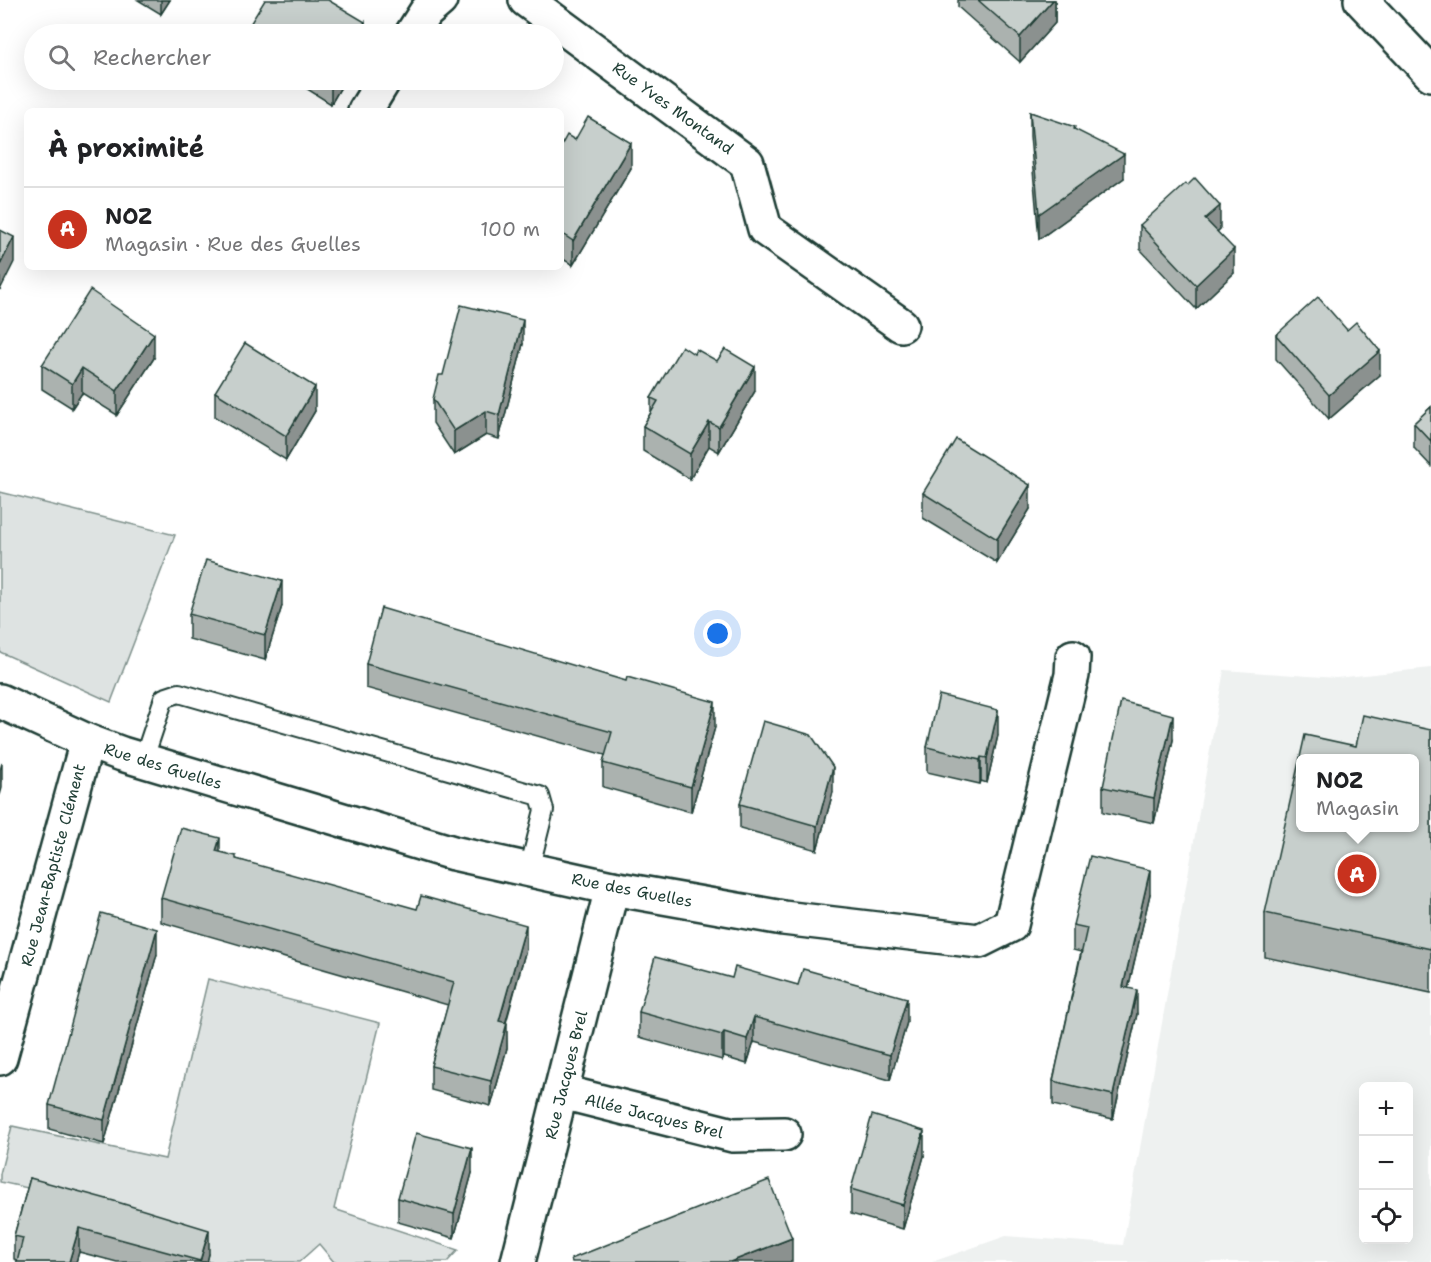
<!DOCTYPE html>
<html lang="fr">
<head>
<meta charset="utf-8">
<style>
  :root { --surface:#fff; --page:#f6f6f6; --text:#202124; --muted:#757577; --line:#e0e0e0; --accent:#c8321e }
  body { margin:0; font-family:"Shantell Sans",sans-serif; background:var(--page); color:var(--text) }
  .controls { position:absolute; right:18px; bottom:18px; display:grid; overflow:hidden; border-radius:9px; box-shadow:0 6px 24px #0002 }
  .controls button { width:54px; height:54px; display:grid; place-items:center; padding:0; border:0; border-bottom:2px solid var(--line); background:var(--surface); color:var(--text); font:30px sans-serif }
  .you { position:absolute; left:718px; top:634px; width:21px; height:21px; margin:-15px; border:4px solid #fff; border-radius:50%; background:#1a73e8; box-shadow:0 0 0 9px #1a73e833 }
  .badge { display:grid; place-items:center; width:39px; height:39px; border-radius:50%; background:var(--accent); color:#fff; font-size:20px; font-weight:700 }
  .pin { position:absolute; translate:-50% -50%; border:3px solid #fff; box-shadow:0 2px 6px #0006 }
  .popup { position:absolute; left:1296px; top:754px; width:123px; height:78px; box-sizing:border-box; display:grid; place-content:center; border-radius:9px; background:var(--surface); filter:drop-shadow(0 2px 4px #0005); font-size:20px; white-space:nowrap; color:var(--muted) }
  .popup b { font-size:22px; color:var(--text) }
  .popup::after { content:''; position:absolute; left:50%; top:100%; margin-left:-12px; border:12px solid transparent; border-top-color:var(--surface) }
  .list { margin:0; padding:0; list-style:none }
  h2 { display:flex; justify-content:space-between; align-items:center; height:78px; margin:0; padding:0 24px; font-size:26px }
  h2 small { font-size:20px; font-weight:400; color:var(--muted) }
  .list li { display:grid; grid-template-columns:39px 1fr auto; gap:18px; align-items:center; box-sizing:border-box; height:84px; padding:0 24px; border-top:2px solid var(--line) }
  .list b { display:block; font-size:22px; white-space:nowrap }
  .list p { margin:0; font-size:20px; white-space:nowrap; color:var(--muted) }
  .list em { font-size:20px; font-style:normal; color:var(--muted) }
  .icon { flex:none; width:33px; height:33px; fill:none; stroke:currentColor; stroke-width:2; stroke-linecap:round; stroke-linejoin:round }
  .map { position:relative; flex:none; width:1431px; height:1262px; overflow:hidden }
  .search { position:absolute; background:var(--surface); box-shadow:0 6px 24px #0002; left:24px; top:24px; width:540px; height:66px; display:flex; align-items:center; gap:15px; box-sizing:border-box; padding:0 21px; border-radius:33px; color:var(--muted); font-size:22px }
  .panel { position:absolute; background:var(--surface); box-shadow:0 6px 24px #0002; left:24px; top:108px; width:540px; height:162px; border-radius:9px }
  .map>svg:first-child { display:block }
  .built { fill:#eef1f0; fill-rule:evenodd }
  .green { fill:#dee3e2; stroke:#7e908b; stroke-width:1.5 }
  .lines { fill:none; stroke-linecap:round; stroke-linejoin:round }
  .service-casing { stroke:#1f3d34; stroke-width:22 }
  .minor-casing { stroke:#1f3d34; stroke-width:38 }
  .service { stroke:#fff; stroke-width:18 }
  .minor { stroke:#fff; stroke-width:33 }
  .wall { fill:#abb2af; stroke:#1f3d34; stroke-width:1.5 }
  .shaded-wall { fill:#8b918f; stroke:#1f3d34; stroke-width:1.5 }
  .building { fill:#c7cfcc; stroke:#1f3d34; stroke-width:1.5; fill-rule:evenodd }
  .labels { text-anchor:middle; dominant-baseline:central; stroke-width:5; stroke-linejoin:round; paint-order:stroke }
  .street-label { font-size:16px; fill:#1f3d34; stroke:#fff }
</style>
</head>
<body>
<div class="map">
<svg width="1431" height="1262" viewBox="0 0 1431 1262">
  <rect width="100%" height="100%" fill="#fff"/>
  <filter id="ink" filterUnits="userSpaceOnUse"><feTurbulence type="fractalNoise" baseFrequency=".0167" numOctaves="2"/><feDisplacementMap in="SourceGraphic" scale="12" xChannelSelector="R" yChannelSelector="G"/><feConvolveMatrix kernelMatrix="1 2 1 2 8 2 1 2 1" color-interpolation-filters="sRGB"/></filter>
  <g filter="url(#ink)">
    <path class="built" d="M1431,668V1262H932L1006,1236L1123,1245L1224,670L1336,678ZM1300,758H1414V828H1300ZM1364,1086H1408V1240H1364Z"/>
    <g class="green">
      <polygon points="0,492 175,535 111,702 0,652"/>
      <polygon points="208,979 380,1023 334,1209 458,1250 447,1262 334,1262 319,1244 299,1262 157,1262 170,1219 0,1182 0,1174 12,1126 165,1159"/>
    </g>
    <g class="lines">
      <defs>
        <polyline id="service" points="143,761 164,698 179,693 540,796 544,810 529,870"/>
        <g id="minor">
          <polyline points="526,0 747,163 765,229 901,325"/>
          <polyline points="1361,0 1431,74"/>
          <polyline points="412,34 426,12 440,0"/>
          <polyline points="365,111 384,80"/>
          <polyline points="0,701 87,741 122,754 453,853 612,888 783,918 979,941 1011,925 1072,675 1073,657"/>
          <polyline points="0,1058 87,741"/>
          <polyline points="562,1092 733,1135 784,1134"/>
          <polyline points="518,1262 612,888"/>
        </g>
      </defs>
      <use href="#service" class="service-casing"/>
      <use href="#minor" class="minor-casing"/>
      <use href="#service" class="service"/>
      <use href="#minor" class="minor"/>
    </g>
    <g class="wall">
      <polygon points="138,0 170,0 161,14"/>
      <polygon points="958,0 1055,0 1055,23 1020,62 958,7"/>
      <polygon points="277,80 293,80 289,86"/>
      <polygon points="293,80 345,80 331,104"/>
      <polygon points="1030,112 1075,130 1124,178 1039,239 1030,136"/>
      <polygon points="575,140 631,168 573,265 561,258 561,146"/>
      <polygon points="1140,225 1220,229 1217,232 1234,273 1196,309 1140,249"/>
      <polygon points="1276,335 1380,375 1329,419 1276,359"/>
      <polygon points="523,344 499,439 486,435 454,455 433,423 433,399 443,375"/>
      <polygon points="154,358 117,415 82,393 72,408 42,389 42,365"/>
      <polygon points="755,391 719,452 709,446 690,479 643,451 643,426 651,412 651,398"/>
      <polygon points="215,392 315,411 286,460 215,417"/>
      <polygon points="1431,407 1431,466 1414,448 1414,423"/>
      <polygon points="923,493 1030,509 997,563 923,518"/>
      <polygon points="282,606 265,660 189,639 189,614"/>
      <polygon points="366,664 715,727 691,812 603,787 603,763 605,755 366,688"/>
      <polygon points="1431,730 1431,993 1265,957 1265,913 1356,746"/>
      <polygon points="998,735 987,783 981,781 980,784 927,772 927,747"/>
      <polygon points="1173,740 1154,823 1103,812 1103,787"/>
      <polygon points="833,792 817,850 740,828 740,804"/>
      <polygon points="220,852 236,859 526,949 506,1023 507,1048 491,1106 431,1090 431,1066 448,1005 161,922 161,898"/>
      <polygon points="1150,894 1128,988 1137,1014 1113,1119 1053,1105 1053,1081 1081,952 1073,950 1073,925"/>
      <polygon points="157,954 104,1144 49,1129 49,1105"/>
      <polygon points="732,978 907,1022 890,1080 754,1042 747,1064 724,1057 722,1060 639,1037 639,1012"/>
      <polygon points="924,1156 903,1229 851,1214 851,1189"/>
      <polygon points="472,1173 454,1238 398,1222 398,1198"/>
      <polygon points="30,1178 209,1254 207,1262 117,1262 79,1252 76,1262 17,1262 17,1260 14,1259 14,1236"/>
    </g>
    <g class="shaded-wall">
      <polygon points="161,0 170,0 161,14"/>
      <polygon points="1053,0 1055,0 1055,23 1020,62 1020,37"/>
      <polygon points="365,22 365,34 357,34"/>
      <polygon points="289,80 293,80 289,86"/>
      <polygon points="331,80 345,80 331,104"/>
      <polygon points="631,143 631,168 573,265 573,241"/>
      <polygon points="1124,154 1124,178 1039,239 1039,214"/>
      <polygon points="1220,206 1220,229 1205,243 1205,219"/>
      <polygon points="14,237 14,262 0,290 0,265"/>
      <polygon points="1234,249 1234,273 1196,309 1196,285"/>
      <polygon points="523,320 523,344 499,439 499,415"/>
      <polygon points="154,334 154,358 117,415 117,391"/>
      <polygon points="1380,351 1380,375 1329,419 1329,395"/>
      <polygon points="755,367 755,391 719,452 719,427"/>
      <polygon points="82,368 82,393 72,408 72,384"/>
      <polygon points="315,387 315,411 286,460 286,436"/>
      <polygon points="486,411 486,435 454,455 454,431"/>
      <polygon points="709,422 709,446 690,479 690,454"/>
      <polygon points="1030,485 1030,509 997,563 997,539"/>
      <polygon points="282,581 282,606 265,660 265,635"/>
      <polygon points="715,702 715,727 691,812 691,787"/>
      <polygon points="998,710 998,735 987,783 987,758"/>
      <polygon points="1173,715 1173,740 1154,823 1154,798"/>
      <polygon points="981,757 981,781 980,784 980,760"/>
      <polygon points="2,763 2,788 0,795 0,770"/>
      <polygon points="833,767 833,792 817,850 817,826"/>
      <polygon points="220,838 220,863 216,851"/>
      <polygon points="1150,870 1150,894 1123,1011 1123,987"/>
      <polygon points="526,925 526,949 499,1046 499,1021"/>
      <polygon points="157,929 157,954 104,1144 104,1120"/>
      <polygon points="1137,990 1137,1014 1113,1119 1113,1095"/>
      <polygon points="907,998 907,1022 890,1080 890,1055"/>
      <polygon points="754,1017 754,1042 747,1064 747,1039"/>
      <polygon points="507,1023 507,1048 491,1106 491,1081"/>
      <polygon points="724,1032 724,1057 722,1060 722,1035"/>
      <polygon points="924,1131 924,1156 903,1229 903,1205"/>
      <polygon points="472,1148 472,1173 454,1238 454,1214"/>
      <polygon points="79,1228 79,1252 76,1262 69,1262"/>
      <polygon points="209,1230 209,1254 207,1262 200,1262"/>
      <polygon points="792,1238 792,1262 730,1262"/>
    </g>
    <g class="building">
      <polygon points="265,0 328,0 365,22 357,34 244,34"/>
      <polygon points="978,0 1053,0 1020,37"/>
      <polygon points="1030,112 1075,127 1074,129 1124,154 1039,214"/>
      <polygon points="588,117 631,143 573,241 561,233 561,146 567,135 575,140"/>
      <polygon points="1195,178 1220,206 1205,219 1234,249 1196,285 1140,225 1185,184 1188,185"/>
      <polygon points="0,230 14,237 0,265"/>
      <polygon points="90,290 154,334 117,391 82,368 72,384 42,365"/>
      <polygon points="1318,297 1347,330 1356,322 1380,351 1329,395 1276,335"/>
      <polygon points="461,305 523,320 499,415 486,411 454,431 433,399 439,375 443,375"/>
      <polygon points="245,343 315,387 286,436 215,392"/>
      <polygon points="682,346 694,354 696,349 717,361 725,349 755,367 719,427 709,422 690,454 643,426 658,401 651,398"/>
      <polygon points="1431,407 1431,441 1414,423"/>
      <polygon points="956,439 1030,485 997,539 923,493"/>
      <polygon points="206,560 282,581 265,635 189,614"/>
      <polygon points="381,608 626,681 627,677 715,702 691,787 603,763 612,732 366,664"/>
      <polygon points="939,695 998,710 987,758 981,757 980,760 927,747"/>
      <polygon points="1121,701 1173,715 1154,798 1103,787"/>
      <path d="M1363,715L1431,730V949L1265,913L1305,735L1356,746ZM1300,759H1414V828H1300Z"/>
      <polygon points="763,721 811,735 833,767 817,826 740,804"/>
      <polygon points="181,828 220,838 216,851 236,856 236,859 417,909 421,896 526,925 499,1021 507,1023 491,1081 431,1066 454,982 161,898"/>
      <polygon points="1090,856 1150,870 1123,987 1137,990 1113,1095 1053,1081 1087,928 1073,925"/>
      <polygon points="101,913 157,929 104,1120 49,1105"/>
      <polygon points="655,957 732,978 735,967 798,985 803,969 907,998 890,1055 754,1017 747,1039 724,1032 722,1035 639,1012"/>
      <polygon points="872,1115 924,1131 903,1205 851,1189"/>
      <polygon points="416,1133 472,1148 454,1214 398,1198"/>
      <polygon points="30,1178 114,1201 209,1230 200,1261 79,1228 69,1262 17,1262 23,1238 14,1236"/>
      <polygon points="769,1180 792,1238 730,1262 572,1262 571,1259"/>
    </g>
  </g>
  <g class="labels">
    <g class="street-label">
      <text transform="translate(673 108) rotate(36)">Rue Yves Montand</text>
      <text transform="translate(163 766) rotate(17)">Rue des Guelles</text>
      <text transform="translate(53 865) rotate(-75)">Rue Jean-Baptiste Clément</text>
      <text transform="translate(632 890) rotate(11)">Rue des Guelles</text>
      <text transform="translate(566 1075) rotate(-76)">Rue Jacques Brel</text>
      <text transform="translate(654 1116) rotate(14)">Allée Jacques Brel</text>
    </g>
  </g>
</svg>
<div class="controls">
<button>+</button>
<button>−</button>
<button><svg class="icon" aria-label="locate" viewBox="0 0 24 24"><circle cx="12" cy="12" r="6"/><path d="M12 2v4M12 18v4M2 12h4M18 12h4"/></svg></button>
</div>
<div class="you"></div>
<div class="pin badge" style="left:1357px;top:874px">A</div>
<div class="popup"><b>NOZ</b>Magasin</div>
<div class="search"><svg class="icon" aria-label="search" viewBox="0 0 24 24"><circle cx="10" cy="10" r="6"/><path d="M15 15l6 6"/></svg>Rechercher</div>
<section class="panel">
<h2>À proximité<small></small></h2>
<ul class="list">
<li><span class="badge">A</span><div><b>NOZ</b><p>Magasin · Rue des Guelles</p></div><em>100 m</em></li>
</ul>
</section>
</div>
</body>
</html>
